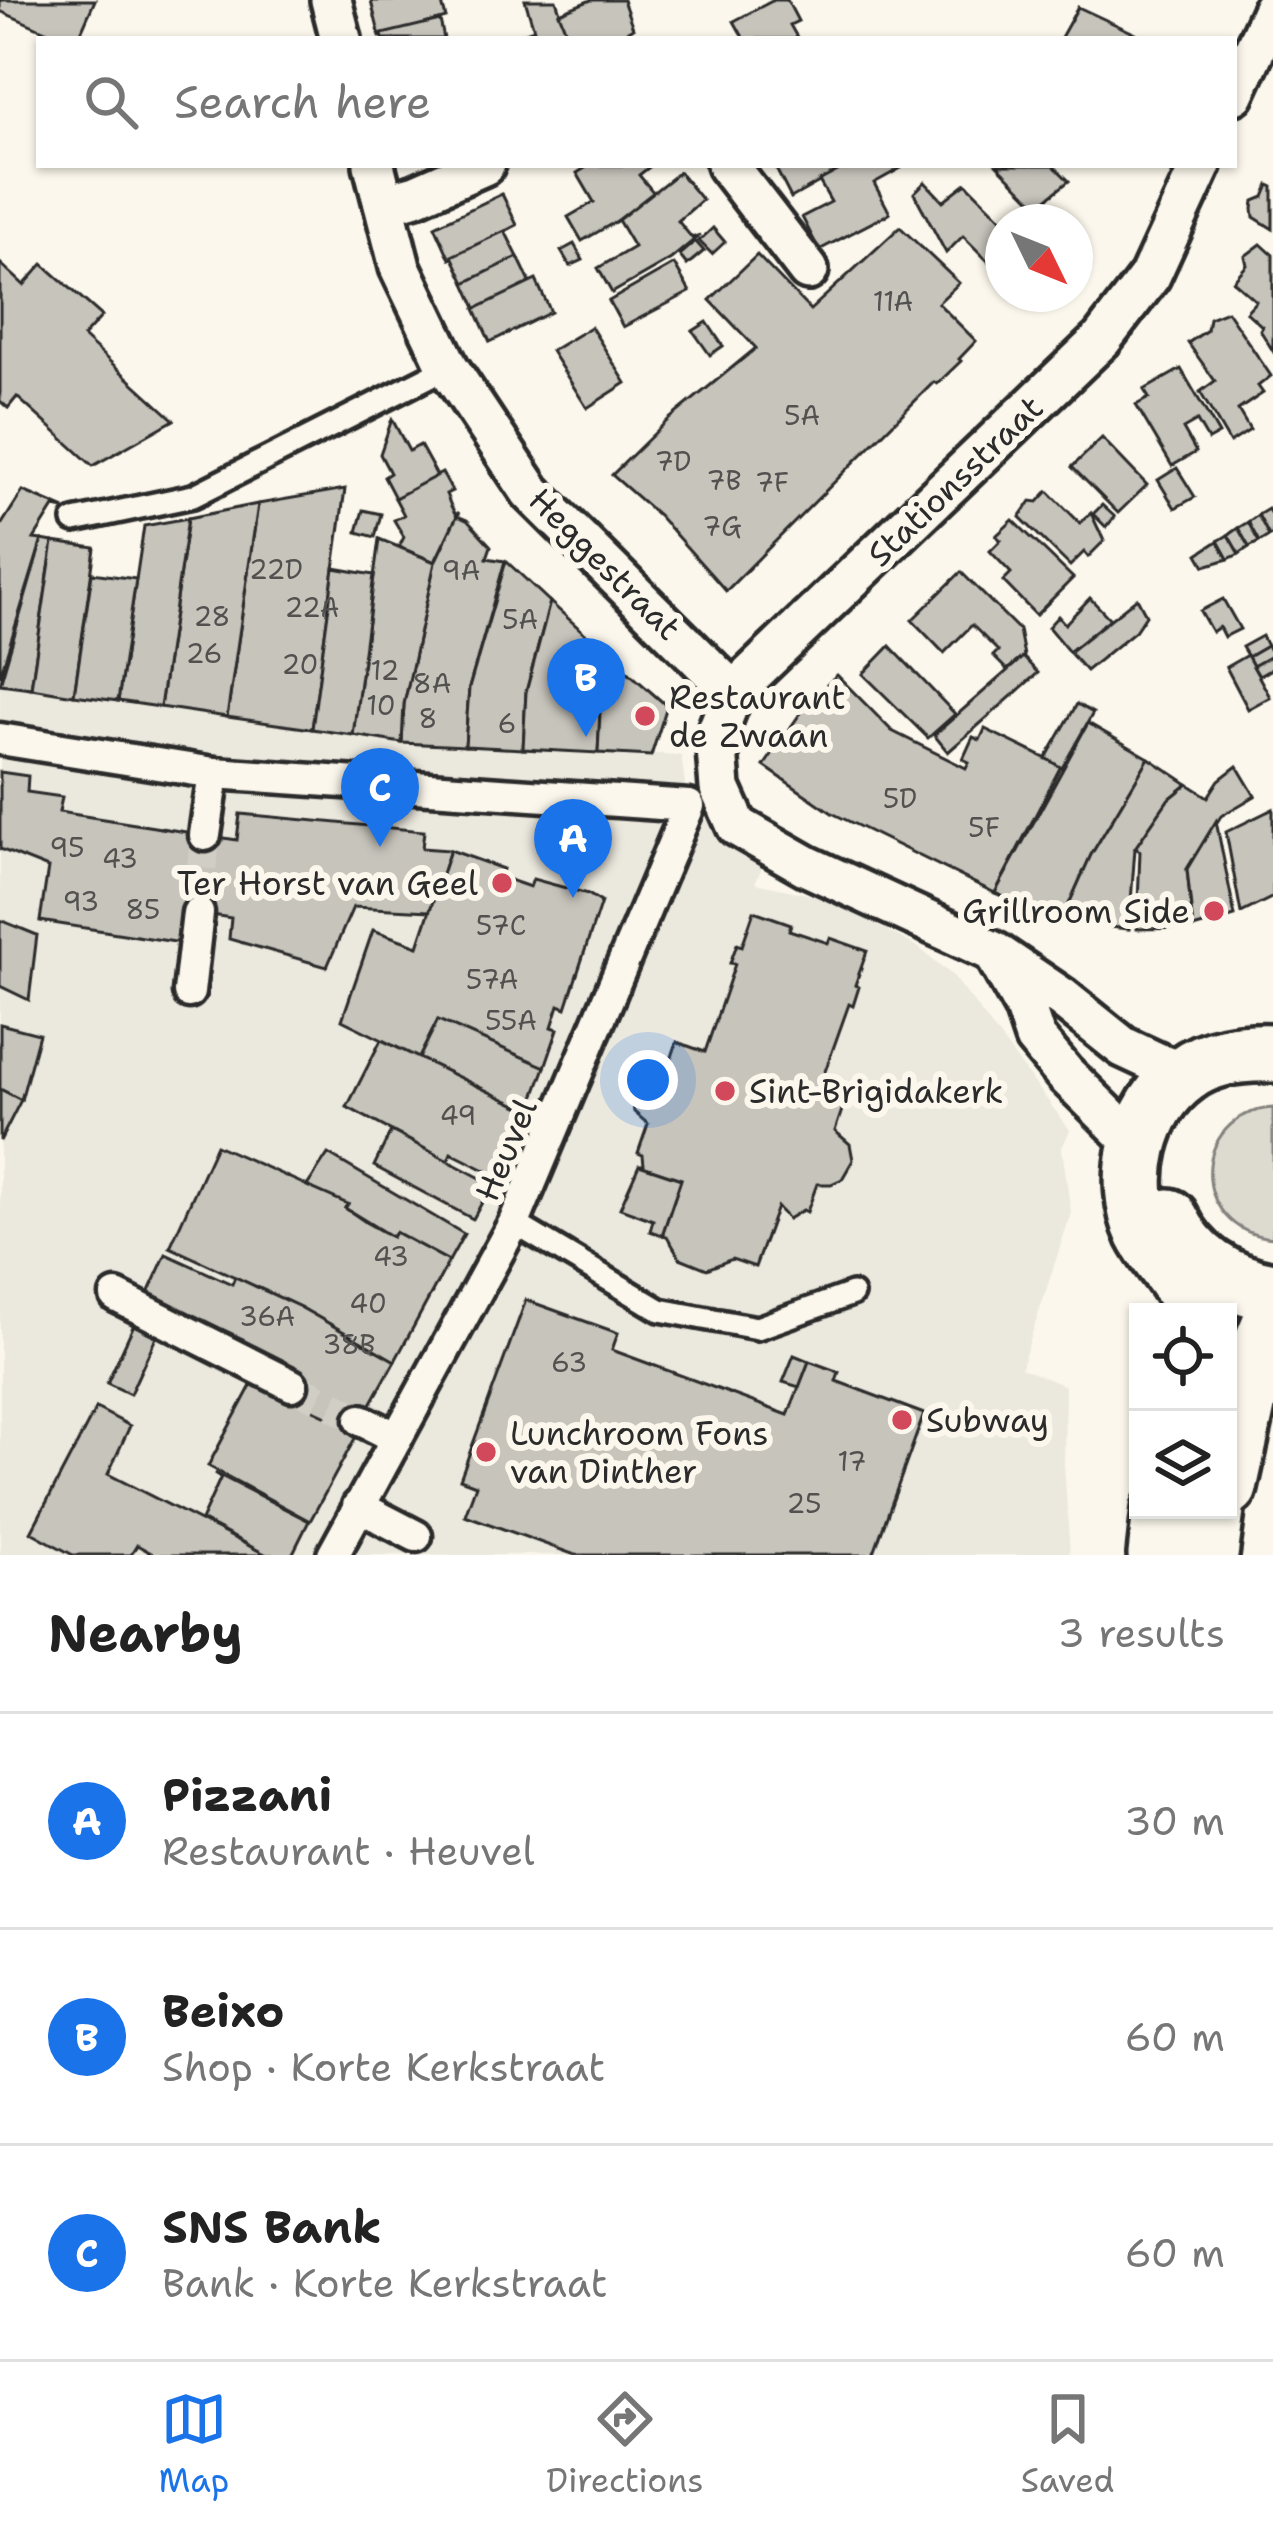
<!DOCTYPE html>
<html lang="en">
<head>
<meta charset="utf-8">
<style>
  :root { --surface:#fff; --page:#f2f2f2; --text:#222; --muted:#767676; --line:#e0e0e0; --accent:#1a73e8 }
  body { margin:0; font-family:"Shantell Sans",sans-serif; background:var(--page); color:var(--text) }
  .controls { position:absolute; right:36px; bottom:36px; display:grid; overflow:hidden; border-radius:0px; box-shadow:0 3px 9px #0004 }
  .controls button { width:108px; height:108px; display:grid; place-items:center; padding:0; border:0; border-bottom:3px solid var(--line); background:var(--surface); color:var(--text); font:60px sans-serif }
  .compass { position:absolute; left:985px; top:204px; width:108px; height:108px; border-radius:50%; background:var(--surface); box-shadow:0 3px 9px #0004; rotate:133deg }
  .you { position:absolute; left:648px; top:1080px; width:42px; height:42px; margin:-30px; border:9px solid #fff; border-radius:50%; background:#1a73e8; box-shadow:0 0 0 18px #1a73e833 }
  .badge { display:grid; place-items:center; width:78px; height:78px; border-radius:50%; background:var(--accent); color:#fff; font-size:39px; font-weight:700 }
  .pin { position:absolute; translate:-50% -99px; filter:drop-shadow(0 3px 6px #0008) }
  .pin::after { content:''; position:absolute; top:63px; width:42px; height:36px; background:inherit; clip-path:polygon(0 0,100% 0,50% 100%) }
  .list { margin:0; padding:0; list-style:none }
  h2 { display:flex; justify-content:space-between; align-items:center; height:156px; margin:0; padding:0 48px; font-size:51px }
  h2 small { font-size:39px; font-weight:400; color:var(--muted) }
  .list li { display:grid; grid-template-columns:78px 1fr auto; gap:36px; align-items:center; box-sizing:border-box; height:216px; padding:0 48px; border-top:3px solid var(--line) }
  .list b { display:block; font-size:45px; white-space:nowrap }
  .list p { margin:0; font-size:39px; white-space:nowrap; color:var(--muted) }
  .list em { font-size:39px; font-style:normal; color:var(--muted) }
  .icon { flex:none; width:66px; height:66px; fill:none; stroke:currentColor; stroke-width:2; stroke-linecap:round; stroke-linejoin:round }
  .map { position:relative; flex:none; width:1273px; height:1555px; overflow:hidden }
  .search { position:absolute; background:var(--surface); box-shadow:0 3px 9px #0004; left:36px; right:36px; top:36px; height:132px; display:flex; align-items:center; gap:30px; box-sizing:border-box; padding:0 42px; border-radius:0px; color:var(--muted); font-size:45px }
  .sheet { height:804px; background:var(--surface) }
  nav { display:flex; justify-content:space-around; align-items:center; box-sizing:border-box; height:168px; border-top:3px solid var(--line); background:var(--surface); font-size:33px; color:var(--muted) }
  nav a { display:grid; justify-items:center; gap:6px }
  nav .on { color:var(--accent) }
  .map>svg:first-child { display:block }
  .built { fill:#ebe8de }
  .green { fill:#dddad0; stroke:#84827e; stroke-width:3 }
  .building { fill:#c7c4bc; stroke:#2b2b2b; stroke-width:3 }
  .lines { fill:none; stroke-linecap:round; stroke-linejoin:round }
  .pedestrian-tunnel { stroke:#d1cec5; stroke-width:30; stroke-dasharray:30 15; stroke-linecap:butt }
  .service-casing { stroke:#2b2b2b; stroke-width:30 }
  .pedestrian-casing { stroke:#2b2b2b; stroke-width:39 }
  .minor-casing { stroke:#2b2b2b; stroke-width:48 }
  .secondary-casing { stroke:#2b2b2b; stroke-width:66 }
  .service { stroke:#fbf7ec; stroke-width:21 }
  .pedestrian { stroke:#fbf7ec; stroke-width:30 }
  .minor { stroke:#fbf7ec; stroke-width:39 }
  .secondary { stroke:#fbf7ec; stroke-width:57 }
  .poi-dot { fill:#d1495b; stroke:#fbf7ec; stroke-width:4.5 }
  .labels { text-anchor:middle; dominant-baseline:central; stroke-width:12; stroke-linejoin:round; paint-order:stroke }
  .number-label { font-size:27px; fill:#52514f }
  .street-label { font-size:33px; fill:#2b2b2b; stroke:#fbf7ec }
  .poi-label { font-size:33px; fill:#2b2b2b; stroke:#fbf7ec; text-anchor:start }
</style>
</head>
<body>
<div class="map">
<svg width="1273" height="1555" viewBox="0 0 1273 1555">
  <rect width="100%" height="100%" fill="#fbf7ec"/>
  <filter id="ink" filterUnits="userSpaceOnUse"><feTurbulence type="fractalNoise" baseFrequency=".00833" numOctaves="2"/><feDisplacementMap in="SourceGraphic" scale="24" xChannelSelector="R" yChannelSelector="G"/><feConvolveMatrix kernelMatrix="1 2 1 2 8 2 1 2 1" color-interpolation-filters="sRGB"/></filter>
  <g filter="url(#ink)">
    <polygon class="built" points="0,676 395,742 681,755 686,791 726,845 767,856 755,883 826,898 918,947 954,977 1070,1130 1062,1148 1071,1213 1021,1368 1065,1386 1064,1463 1070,1555 0,1555"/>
    <path class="green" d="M1273,1108V1238C1188,1230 1189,1114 1273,1108Z"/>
    <g class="building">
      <polygon points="0,0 95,0 78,39 64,39 0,11"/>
      <polygon points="441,0 446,18 380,37 371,1"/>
      <polygon points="525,0 556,0 569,39 506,39 534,29"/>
      <polygon points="623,0 633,28 613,39 569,39 559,13 591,0"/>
      <polygon points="774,0 787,0 798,21 790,25 798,39 744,39 734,21"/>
      <polygon points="1078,7 1136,34 1134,39 1060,39"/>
      <polygon points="440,20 444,39 383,39 382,34"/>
      <polygon points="590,165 652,165 639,175 654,193 634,211 582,241 568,217 594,202 577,173"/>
      <polygon points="774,165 849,165 791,198"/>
      <polygon points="849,165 900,165 901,168 874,183 890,213 819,250 802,217 831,202 819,181"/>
      <polygon points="997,165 1053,165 1069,181 1038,206"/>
      <polygon points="679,172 702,200 678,221 692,238 700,235 671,259 612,293 598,268 634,247 618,220"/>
      <polygon points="925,182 943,201 966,183 1005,222 1000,268 994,267 963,236 946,253 914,193"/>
      <polygon points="1269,185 1273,187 1273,229 1254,217 1253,209 1254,201 1264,197"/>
      <polygon points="502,194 517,225 450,259 435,226"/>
      <polygon points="900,227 959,283 938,303 976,341 959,359 961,361 937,384 934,382 726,591 658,515 612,475 668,420 756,348 710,300 757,255 810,310"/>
      <polygon points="713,228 725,242 712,254 699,241"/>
      <polygon points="505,231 518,257 465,283 452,256"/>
      <polygon points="695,241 704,251 687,265 679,255"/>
      <polygon points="574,244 583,260 570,266 561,251"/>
      <polygon points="1261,244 1273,255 1273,351 1260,330 1262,326 1246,312 1256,301 1233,281 1247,265 1245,256"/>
      <polygon points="518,257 531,284 477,310 465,283"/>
      <polygon points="0,263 24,285 43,264 102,316 83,337 174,420 93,466 17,397 8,408 0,401"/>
      <polygon points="674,264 690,292 623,327 609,301"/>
      <polygon points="536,280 551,312 490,342 475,309"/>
      <polygon points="1227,311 1271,376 1258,386 1263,393 1238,410 1250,430 1230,443 1200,392 1215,381 1188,343 1207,330 1209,318"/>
      <polygon points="707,322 723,346 710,355 693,331"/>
      <polygon points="591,327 626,383 587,408 551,351"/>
      <polygon points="1181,369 1219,434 1208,440 1197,421 1183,429 1196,452 1172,466 1136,405 1149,398 1144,390"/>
      <polygon points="392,419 409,451 420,445 437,476 395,498 384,477 390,473 380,454"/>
      <polygon points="1102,438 1147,485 1118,513 1072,467"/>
      <polygon points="1177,468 1195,497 1175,508 1158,480"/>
      <polygon points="442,473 452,491 446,494 451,506 456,515 459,512 435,562 399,547 404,537 394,520 404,515 395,498"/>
      <polygon points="345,489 312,729 227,717 258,504"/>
      <polygon points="23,491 65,509 54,507 34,539 42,540 0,676 0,527"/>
      <polygon points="1048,491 1080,523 1091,513 1104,541 1088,557 1084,552 1070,566 1020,517 1031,501 1038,502"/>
      <polygon points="258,504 227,717 160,707 188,518"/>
      <polygon points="1102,505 1115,517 1106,527 1093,514"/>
      <polygon points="1268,509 1273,518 1273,534 1269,536 1258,515"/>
      <polygon points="363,510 381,514 375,537 357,532"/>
      <polygon points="1258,515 1269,536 1259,542 1248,522"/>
      <polygon points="457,516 467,520 491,546 487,558 505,561 469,688 465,746 402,743 404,704 435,562"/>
      <polygon points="188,518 160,707 118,701 144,526"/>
      <polygon points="1013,520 1073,578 1036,615 1003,581 1011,573 990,551 1001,540 996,536"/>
      <polygon points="1248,522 1259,542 1249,547 1238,528"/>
      <polygon points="1238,528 1249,547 1239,554 1228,535"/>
      <polygon points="1228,535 1239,554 1228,559 1218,541"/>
      <polygon points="379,539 435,562 404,704 402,743 353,735"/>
      <polygon points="42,540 53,542 31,688 0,684"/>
      <polygon points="1218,541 1228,559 1205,566 1198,554"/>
      <polygon points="53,542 95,548 74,695 31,688"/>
      <polygon points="506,561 550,602 526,692 523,749 465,746 469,688"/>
      <polygon points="334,568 374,575 353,735 312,729"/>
      <polygon points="961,572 1019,630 1024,656 1007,670 993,656 998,651 972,625 944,653 912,620"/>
      <polygon points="92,573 136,579 118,701 74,695"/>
      <polygon points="1090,598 1110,619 1069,652 1048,627 1058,616 1065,624"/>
      <polygon points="1137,598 1146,615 1135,631 1086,671 1069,652"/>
      <polygon points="1223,599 1240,629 1224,637 1219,627 1212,632 1200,611"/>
      <polygon points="550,602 603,650 598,753 523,749 526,692"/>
      <polygon points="1262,636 1267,646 1248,657 1242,647"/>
      <polygon points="890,646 955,714 928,738 863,674"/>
      <polygon points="1267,646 1273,655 1253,666 1248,657"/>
      <polygon points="603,650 667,706 651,756 598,753"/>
      <polygon points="1247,655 1270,697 1248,709 1226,667"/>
      <polygon points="1273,655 1273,668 1259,676 1253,666"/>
      <polygon points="1023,657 1038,673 948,752 934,735"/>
      <polygon points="837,675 892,731 966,768 969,762 963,759 973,737 980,740 985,729 1061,766 995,893 832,813 764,766 806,705"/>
      <polygon points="1077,704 1093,713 1062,768 1046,758"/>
      <polygon points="1088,723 1149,758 1091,855 1061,922 995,893"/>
      <polygon points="1149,758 1188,784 1168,800 1135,848 1129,929 1061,922 1091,855"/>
      <polygon points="1237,766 1255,796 1221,816 1187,869 1193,928 1137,929 1140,851 1135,848 1168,800 1188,784 1208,797 1219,780"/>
      <polygon points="0,772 28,776 27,792 62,797 59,812 237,840 240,814 424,831 422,848 450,850 430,911 353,907 327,967 229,939 231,918 193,912 188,944 40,921 48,868 0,849"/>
      <polygon points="1273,809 1273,897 1241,913 1226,832"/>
      <polygon points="1216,821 1235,916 1193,928 1187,869"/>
      <polygon points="450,850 503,869 501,877 530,887 533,879 588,894 601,902 566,1008 559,1005 552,1027 558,1029 545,1067 438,1020 419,1058 342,1020 373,930 418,946"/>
      <polygon points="754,911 791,924 789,930 828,943 830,938 867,951 855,985 859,987 853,1006 849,1004 818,1091 845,1101 835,1131 850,1144 853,1160 842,1179 831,1184 817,1184 807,1212 803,1210 788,1219 777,1207 755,1267 732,1259 707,1269 680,1258 667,1236 662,1235 681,1179 639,1165 644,1165 643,1155 638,1153 648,1124 634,1112 631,1093 645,1074 667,1072 677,1042 705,1052 735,964 730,963 737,944 742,946"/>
      <polygon points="0,920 37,935 29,1000 0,986"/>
      <polygon points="438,1020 545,1067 529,1111 419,1058"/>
      <polygon points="0,1024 39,1034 21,1100 0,1089"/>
      <polygon points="381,1040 529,1111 497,1176 451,1153 448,1161 347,1107"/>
      <polygon points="0,1089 21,1100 0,1141"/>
      <polygon points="391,1131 492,1184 473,1219 374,1166"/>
      <polygon points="216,1145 348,1204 345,1208 367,1223 392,1237 395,1232 449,1261 395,1361 300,1307 170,1247"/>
      <polygon points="328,1154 464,1234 449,1261 395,1232 392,1237 345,1208 348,1204 307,1186"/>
      <polygon points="639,1165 681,1179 662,1235 650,1231 653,1220 620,1208"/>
      <polygon points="166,1254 232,1284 235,1277 300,1307 395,1361 356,1431 285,1397 241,1344 243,1339 211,1324 209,1329 145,1300"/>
      <polygon points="526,1300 618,1333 612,1350 788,1415 809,1361 839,1372 836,1381 924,1414 873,1555 575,1555 465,1515 476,1485 460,1479"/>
      <polygon points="136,1320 159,1331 130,1394 107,1383"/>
      <polygon points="794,1355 809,1361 799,1387 783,1382"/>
      <polygon points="253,1382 359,1431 310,1521 208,1466"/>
      <polygon points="96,1408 130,1426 108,1474 267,1555 155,1555 137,1545 131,1555 73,1555 31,1532"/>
      <polygon points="215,1473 309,1521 292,1555 267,1555 201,1520 221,1477"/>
    </g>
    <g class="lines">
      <g class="pedestrian-tunnel">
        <polyline points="198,913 205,835"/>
        <polyline points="292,1385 361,1420"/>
      </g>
      <defs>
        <g id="service">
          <polyline points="74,521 193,496 448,367"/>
          <polyline points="514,1223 660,1310 757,1328 852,1294"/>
        </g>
        <g id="pedestrian">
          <polyline points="0,739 214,773 689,806 514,1223 333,1555"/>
          <polyline points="205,835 214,773"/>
          <polyline points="189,992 198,913"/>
          <polyline points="116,1296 292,1385"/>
          <polyline points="361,1420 397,1438"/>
          <polyline points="358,1506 416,1536"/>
        </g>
        <g id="minor">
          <polyline points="331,0 341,39"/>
          <polyline points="1234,94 1273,9"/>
          <polyline points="374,165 400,267 448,367 531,492 733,692"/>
          <polyline points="727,165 808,270"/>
          <polyline points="384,204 416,195 484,165"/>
          <polyline points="999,962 1025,1008 1035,1038 1065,1074 1137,1145"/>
          <polyline points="1183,1075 1123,1047 1062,998 994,952 807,866 737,826 720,788 716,735 733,692 1102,339 1150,276 1201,165"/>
        </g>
        <g id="secondary">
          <path d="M1169,1218C1189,1261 1227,1284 1273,1292"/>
          <path d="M1192,1312C1185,1281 1159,1261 1145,1233C1121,1181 1138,1108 1185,1074C1210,1055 1242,1052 1273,1053"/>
          <polyline points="1228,1487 1256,1360 1273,1319"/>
          <polyline points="1157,1555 1162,1510"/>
          <polyline points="1209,1555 1215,1510"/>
        </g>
      </defs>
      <use href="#service" class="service-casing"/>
      <use href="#pedestrian" class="pedestrian-casing"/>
      <use href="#minor" class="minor-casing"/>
      <use href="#secondary" class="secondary-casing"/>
      <use href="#service" class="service"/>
      <use href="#pedestrian" class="pedestrian"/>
      <use href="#minor" class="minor"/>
      <use href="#secondary" class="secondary"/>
    </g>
  </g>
  <g class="poi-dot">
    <circle cx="645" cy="716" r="12"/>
    <circle cx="502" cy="883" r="12"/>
    <circle cx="1214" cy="911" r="12"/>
    <circle cx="725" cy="1091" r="12"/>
    <circle cx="902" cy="1420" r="12"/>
    <circle cx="486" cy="1452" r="12"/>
  </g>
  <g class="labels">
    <g class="number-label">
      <text x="893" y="301">11A</text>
      <text x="802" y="415">5A</text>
      <text x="673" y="461">7D</text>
      <text x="724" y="480">7B</text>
      <text x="772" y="482">7F</text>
      <text x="722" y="526">7G</text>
      <text x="276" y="569">22D</text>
      <text x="461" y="570">9A</text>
      <text x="312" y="607">22A</text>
      <text x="212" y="616">28</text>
      <text x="520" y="619">5A</text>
      <text x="204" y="653">26</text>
      <text x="300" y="664">20</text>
      <text x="385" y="670">12</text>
      <text x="432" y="683">8A</text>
      <text x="381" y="705">10</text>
      <text x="428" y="718">8</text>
      <text x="507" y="723">6</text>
      <text x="900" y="798">5D</text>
      <text x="984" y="827">5F</text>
      <text x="67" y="847">95</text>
      <text x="120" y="858">43</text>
      <text x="81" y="901">93</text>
      <text x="143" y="909">85</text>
      <text x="501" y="925">57C</text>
      <text x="492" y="979">57A</text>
      <text x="511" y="1020">55A</text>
      <text x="458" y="1115">49</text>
      <text x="391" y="1256">43</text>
      <text x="368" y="1303">40</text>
      <text x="267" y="1316">36A</text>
      <text x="349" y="1344">38B</text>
      <text x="569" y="1362">63</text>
      <text x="852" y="1461">17</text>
      <text x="804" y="1503">25</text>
    </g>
    <g class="street-label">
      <text transform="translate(955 481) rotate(-44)">Stationsstraat</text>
      <text transform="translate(605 564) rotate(45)">Heggestraat</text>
      <text transform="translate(506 1150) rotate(-67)">Heuvel</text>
    </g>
    <g class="poi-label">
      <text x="669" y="697">Restaurant<tspan x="669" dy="38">de Zwaan</tspan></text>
      <text x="478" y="883" text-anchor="end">Ter Horst van Geel</text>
      <text x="1190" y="911" text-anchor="end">Grillroom Side</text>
      <text x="749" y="1091">Sint-Brigidakerk</text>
      <text x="926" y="1420">Subway</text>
      <text x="510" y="1433">Lunchroom Fons<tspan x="510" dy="38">van Dinther</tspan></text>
    </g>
  </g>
</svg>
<div class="controls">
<button><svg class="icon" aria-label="locate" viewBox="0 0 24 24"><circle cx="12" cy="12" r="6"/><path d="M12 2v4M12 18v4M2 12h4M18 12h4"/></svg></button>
<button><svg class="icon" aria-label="layers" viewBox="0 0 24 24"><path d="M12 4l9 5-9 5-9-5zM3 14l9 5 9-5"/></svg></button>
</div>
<svg class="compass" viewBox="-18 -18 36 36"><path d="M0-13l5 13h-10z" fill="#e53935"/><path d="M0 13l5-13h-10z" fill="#767676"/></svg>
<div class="you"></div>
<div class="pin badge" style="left:573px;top:898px">A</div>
<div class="pin badge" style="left:586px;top:737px">B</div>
<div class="pin badge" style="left:380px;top:847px">C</div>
<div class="search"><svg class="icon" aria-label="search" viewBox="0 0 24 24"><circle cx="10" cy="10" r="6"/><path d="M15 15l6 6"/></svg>Search here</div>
</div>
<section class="sheet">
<h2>Nearby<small>3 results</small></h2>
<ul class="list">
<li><span class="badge">A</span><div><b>Pizzani</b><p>Restaurant · Heuvel</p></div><em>30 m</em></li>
<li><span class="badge">B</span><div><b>Beixo</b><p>Shop · Korte Kerkstraat</p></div><em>60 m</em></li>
<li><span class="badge">C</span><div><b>SNS Bank</b><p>Bank · Korte Kerkstraat</p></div><em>60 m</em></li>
</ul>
</section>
<nav>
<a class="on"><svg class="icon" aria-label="map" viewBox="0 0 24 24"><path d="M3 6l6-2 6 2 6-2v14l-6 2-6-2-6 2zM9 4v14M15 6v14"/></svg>Map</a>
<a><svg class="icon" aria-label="directions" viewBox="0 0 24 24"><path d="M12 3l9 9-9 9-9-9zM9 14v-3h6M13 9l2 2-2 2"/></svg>Directions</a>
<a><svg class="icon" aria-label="saved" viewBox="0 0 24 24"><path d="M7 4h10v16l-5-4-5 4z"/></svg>Saved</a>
</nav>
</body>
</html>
